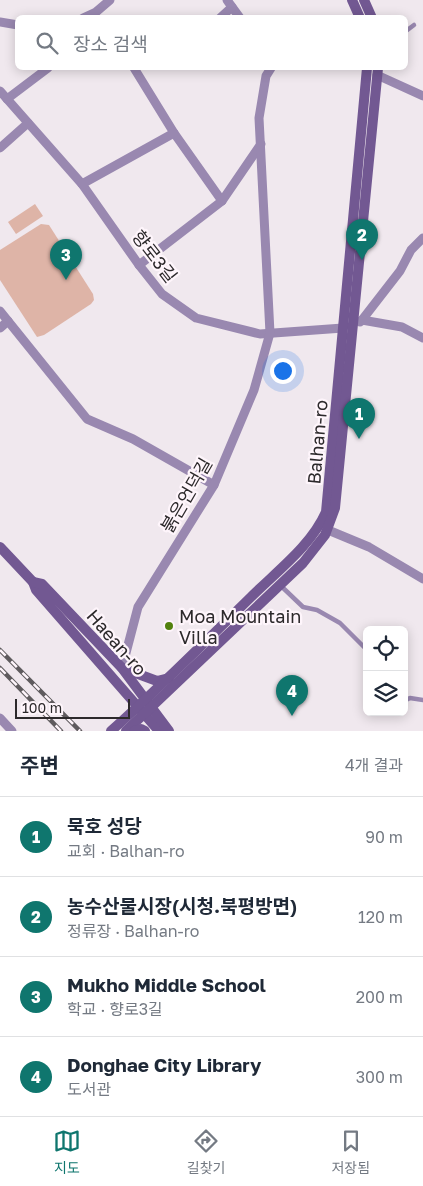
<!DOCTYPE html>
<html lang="ko">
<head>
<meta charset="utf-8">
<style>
  :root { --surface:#fff; --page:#f6f6f7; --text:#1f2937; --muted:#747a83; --line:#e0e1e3; --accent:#0f766e }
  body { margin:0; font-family:"Golos Text","Noto Sans KR",sans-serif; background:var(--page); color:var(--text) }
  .controls { position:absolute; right:15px; bottom:15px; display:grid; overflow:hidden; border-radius:8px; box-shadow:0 2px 12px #0003 }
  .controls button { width:45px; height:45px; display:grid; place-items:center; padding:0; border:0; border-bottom:1px solid var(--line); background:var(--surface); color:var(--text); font:25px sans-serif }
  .scale { position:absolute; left:15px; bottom:12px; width:115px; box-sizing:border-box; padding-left:5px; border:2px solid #2c292b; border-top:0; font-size:14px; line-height:18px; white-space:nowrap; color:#2c292b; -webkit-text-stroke:4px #fef5fb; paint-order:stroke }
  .you { position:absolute; left:282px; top:370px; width:18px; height:18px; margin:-12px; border:4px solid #fff; border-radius:50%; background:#1a73e8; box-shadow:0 0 0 8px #1a73e833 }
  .badge { display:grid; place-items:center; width:32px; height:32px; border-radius:50%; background:var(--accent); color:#fff; font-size:16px; font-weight:700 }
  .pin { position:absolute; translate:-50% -41px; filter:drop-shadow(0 1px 2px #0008) }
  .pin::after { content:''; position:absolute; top:26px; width:18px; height:15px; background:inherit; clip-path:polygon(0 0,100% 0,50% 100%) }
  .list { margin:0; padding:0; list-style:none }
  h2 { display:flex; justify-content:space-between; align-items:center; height:65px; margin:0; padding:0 20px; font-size:21px }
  h2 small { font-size:16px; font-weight:400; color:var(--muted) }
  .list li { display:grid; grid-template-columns:32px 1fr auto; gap:15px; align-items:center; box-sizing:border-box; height:80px; padding:0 20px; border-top:1px solid var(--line) }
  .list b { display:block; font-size:19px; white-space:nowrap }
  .list p { margin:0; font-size:16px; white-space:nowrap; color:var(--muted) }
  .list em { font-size:16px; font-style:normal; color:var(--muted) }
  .icon { flex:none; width:28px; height:28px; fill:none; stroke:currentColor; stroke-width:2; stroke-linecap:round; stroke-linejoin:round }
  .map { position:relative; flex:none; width:423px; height:731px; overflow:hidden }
  .search { position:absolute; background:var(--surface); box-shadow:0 2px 12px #0003; left:15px; right:15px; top:15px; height:55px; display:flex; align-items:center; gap:12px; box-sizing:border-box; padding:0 18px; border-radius:8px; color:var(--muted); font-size:19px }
  .sheet { height:385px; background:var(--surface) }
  nav { display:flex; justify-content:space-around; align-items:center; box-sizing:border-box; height:70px; border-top:1px solid var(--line); background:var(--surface); font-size:14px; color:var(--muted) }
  nav a { display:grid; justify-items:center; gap:2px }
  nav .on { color:var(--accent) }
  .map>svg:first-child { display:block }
  .green { fill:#deb4a7 }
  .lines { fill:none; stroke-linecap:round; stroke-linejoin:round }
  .lane { stroke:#9988b0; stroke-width:4.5 }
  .street { stroke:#9988b0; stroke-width:9 }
  .secondary { stroke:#725892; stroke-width:10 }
  .rail-casing { stroke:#5f5b5e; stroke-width:4.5 }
  .rail { stroke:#fef5fb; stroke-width:2.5; stroke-dasharray:8; stroke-linecap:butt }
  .poi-dot { fill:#52810e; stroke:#fef5fb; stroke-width:2 }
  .labels { text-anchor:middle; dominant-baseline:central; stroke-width:4.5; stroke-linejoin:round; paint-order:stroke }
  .street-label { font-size:18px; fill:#2c292b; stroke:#fef5fb }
  .poi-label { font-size:18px; fill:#2c292b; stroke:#fef5fb; text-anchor:start }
</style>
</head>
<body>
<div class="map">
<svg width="423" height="731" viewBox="0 0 423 731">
  <rect width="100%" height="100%" fill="#f0e8ee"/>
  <g class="green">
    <polygon points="35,204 43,216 16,234 8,222"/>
    <polygon points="41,224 49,225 93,294 94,300 91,304 44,335 37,337 0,280 0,250"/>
  </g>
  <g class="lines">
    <g class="lane">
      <polyline points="406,31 414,25"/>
      <polyline points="280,585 303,607 317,610 340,623 367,650"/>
      <polyline points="367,670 367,671"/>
      <polyline points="404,701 410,698 423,700"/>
    </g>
    <g class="street">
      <polyline points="227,0 240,18"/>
      <polyline points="83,18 96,12 110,0"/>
      <polyline points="220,18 232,7"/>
      <polyline points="0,22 18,25"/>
      <polyline points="134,68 174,133 222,201"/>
      <polyline points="377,75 423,96"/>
      <polyline points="0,91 82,184 139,265 162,294 196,318 260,334 343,328"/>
      <polyline points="7,99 48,68"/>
      <polyline points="0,148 28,123"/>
      <polyline points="82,184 174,133"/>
      <polyline points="139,265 222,201 261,144"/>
      <polyline points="0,311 87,419 133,439 214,485"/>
      <polyline points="362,320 400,271 411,250 423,238"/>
      <polyline points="360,322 362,320 402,327 423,338"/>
      <polyline points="0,328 8,321"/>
      <polyline points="328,530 369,547 423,579"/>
      <polyline points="122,668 138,607 214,485 254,390 270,333 259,118 266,76 271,68"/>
      <polyline points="0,718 12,731"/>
    </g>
    <g class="secondary">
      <polyline points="352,0 360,18"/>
      <polyline points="364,0 372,18"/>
      <polyline points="0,547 33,582 36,590 159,731"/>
      <polyline points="33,582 42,584 122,668 169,731"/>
      <polyline points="122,668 157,681 169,678"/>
      <path d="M111,731C159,688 205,642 251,597C277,571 311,546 326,512L367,68"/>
      <polyline points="126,731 303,563 325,535 335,508 378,68"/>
      <polyline points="134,731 141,729 145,731"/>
    </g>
    <defs>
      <g id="rail">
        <polyline points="0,650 80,731"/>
        <polyline points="0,668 61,731"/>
      </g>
    </defs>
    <use href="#rail" class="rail-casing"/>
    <use href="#rail" class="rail"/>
  </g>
  <circle class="poi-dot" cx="169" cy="626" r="5"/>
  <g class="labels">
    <g class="street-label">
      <text transform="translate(155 256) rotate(52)">향로3길</text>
      <text transform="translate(317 442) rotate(-85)">Balhan-ro</text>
      <text transform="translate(186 495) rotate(-60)">붉은언덕길</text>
      <text transform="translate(117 642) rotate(49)">Haean-ro</text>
    </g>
    <g class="poi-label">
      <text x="179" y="616">Moa Mountain<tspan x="179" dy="21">Villa</tspan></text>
    </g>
  </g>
</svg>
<div class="controls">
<button><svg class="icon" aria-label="locate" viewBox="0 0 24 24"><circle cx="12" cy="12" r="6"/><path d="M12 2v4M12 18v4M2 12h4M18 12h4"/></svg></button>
<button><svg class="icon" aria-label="layers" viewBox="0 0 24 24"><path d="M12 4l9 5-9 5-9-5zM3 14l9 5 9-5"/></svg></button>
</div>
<div class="scale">100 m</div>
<div class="you"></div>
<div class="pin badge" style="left:359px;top:439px">1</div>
<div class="pin badge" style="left:362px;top:260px">2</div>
<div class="pin badge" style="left:66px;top:280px">3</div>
<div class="pin badge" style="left:292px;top:716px">4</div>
<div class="search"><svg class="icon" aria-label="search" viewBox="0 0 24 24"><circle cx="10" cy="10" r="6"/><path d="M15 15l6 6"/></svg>장소 검색</div>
</div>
<section class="sheet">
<h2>주변<small>4개 결과</small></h2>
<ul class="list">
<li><span class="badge">1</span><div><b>묵호 성당</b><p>교회 · Balhan-ro</p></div><em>90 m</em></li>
<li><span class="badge">2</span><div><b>농수산물시장(시청.북평방면)</b><p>정류장 · Balhan-ro</p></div><em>120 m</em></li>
<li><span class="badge">3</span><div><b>Mukho Middle School</b><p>학교 · 향로3길</p></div><em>200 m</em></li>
<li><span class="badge">4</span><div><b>Donghae City Library</b><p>도서관</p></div><em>300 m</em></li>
</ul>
</section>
<nav>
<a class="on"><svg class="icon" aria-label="map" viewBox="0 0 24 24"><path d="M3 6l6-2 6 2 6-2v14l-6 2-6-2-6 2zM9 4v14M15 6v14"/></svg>지도</a>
<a><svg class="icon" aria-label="directions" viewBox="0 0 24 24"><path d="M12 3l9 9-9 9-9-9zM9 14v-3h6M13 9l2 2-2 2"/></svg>길찾기</a>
<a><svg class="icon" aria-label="saved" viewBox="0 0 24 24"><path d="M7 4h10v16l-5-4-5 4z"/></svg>저장됨</a>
</nav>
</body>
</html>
